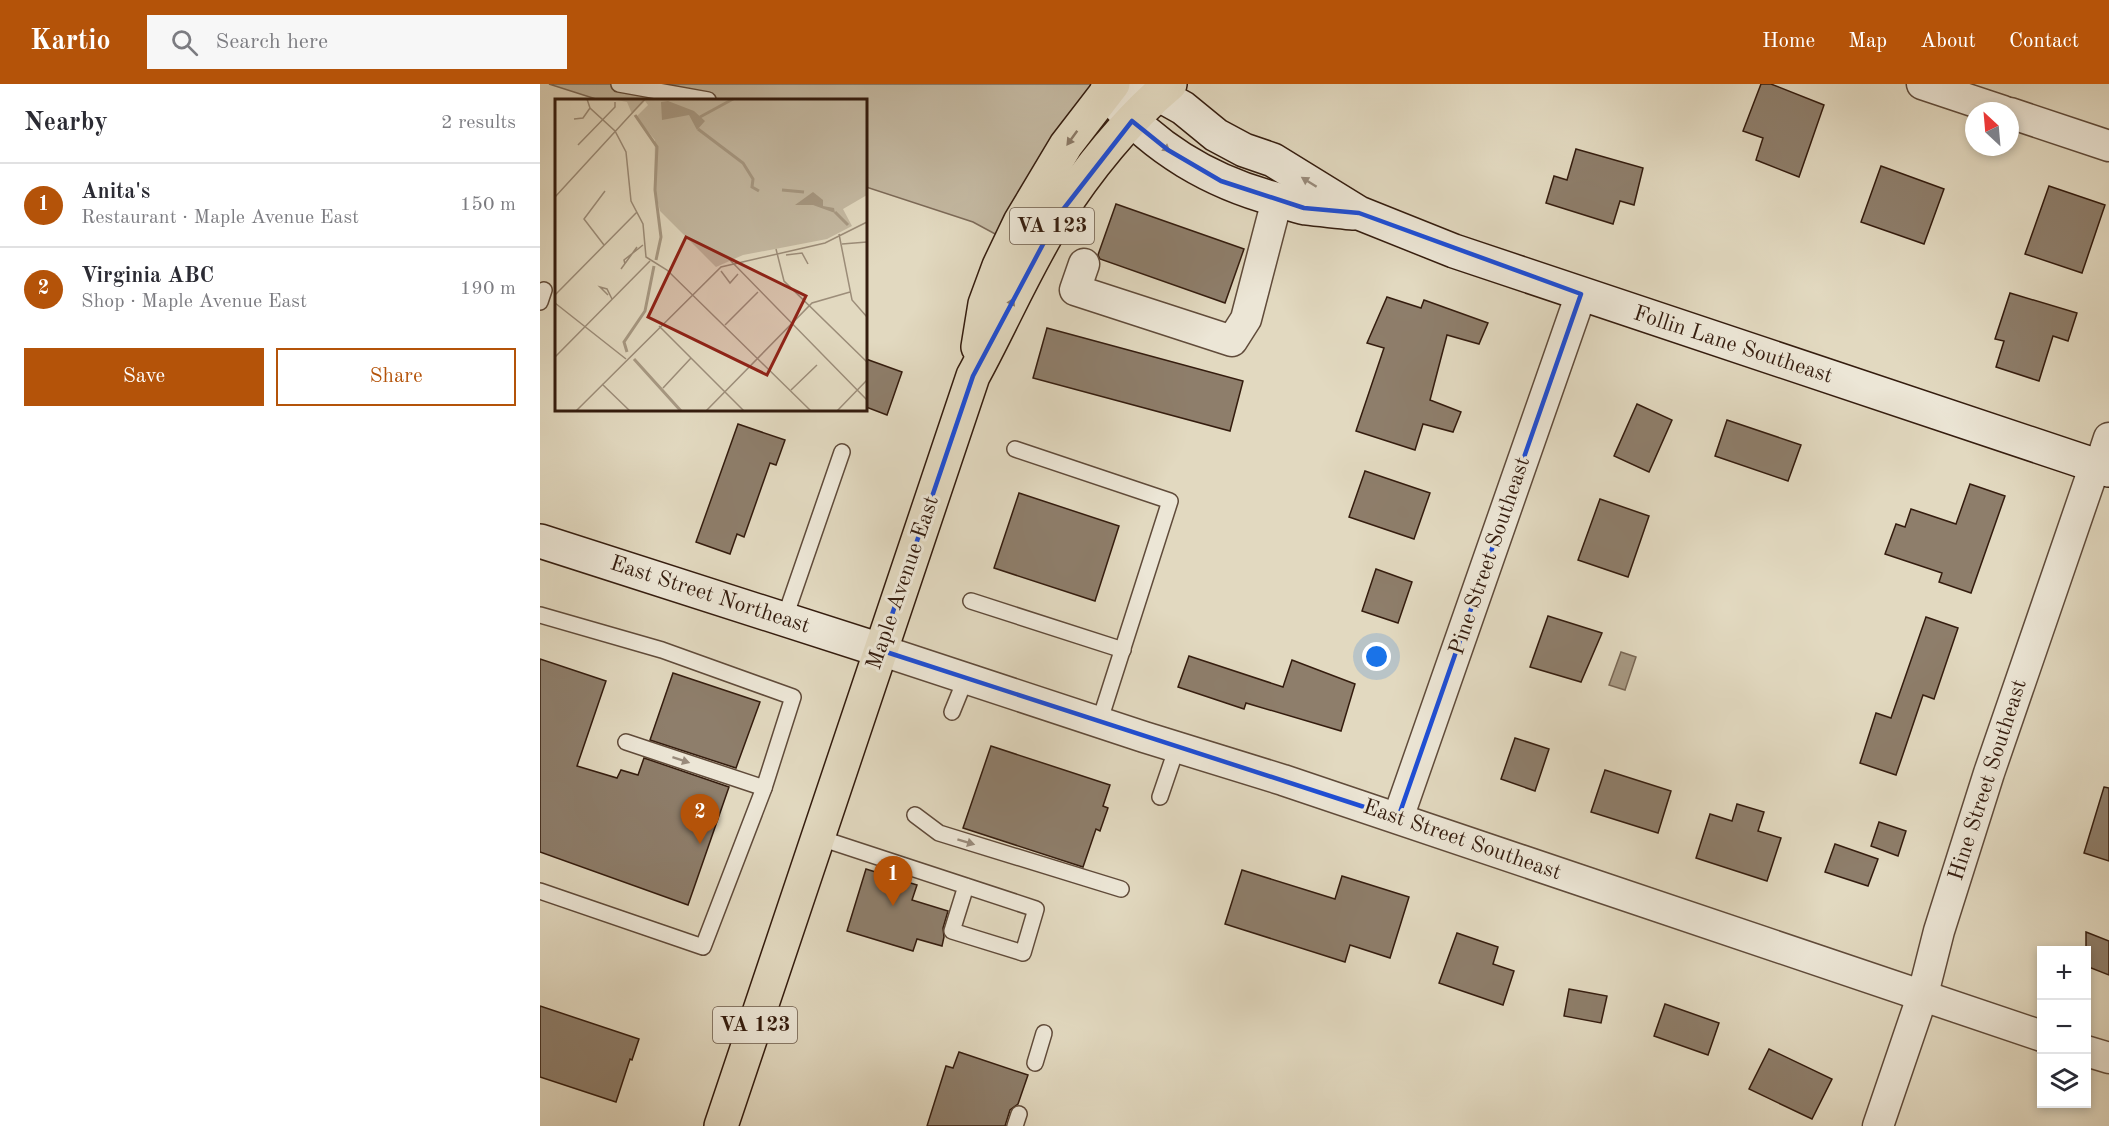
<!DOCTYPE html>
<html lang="en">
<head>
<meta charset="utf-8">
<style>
  :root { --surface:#fff; --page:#f7f7f7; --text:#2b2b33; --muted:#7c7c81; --line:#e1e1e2; --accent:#b45309 }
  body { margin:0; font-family:"Old Standard TT",serif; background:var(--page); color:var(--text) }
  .controls { position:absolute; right:18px; bottom:18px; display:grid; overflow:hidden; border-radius:0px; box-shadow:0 3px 9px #0003 }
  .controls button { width:54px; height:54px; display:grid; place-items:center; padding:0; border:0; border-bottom:2px solid var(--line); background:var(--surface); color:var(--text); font:30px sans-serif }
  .compass { position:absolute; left:1425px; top:18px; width:54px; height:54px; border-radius:50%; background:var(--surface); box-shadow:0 3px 9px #0003; rotate:334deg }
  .you { position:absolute; left:837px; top:573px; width:21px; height:21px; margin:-15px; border:4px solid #fff; border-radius:50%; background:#1a73e8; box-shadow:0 0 0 9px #1a73e833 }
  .badge { display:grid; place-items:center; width:39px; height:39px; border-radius:50%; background:var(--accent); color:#fff; font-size:20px; font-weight:700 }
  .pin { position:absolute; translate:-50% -50px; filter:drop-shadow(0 2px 3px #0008) }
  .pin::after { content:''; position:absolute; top:32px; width:21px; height:18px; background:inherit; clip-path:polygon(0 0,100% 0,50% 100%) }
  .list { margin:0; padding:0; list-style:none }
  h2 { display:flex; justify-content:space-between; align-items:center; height:78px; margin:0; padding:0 24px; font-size:26px }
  h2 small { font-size:20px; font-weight:400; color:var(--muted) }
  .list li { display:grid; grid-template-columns:39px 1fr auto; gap:18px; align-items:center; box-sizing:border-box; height:84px; padding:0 24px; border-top:2px solid var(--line) }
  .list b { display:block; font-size:22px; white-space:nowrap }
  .list p { margin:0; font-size:20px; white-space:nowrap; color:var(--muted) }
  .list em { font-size:20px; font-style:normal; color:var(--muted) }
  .actions { display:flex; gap:12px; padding:18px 24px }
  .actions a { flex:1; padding:14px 0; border:2px solid var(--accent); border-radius:0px; text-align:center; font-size:21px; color:var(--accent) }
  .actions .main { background:var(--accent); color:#fff }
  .icon { flex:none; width:33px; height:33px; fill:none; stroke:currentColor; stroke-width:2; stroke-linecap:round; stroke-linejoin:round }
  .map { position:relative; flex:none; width:1569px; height:1042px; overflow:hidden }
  header { display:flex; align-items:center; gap:36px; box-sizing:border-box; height:84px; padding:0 30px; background:var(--accent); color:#fff }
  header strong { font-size:28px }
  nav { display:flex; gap:33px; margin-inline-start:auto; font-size:21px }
  .search { width:420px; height:54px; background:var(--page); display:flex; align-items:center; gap:15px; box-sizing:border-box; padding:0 21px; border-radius:0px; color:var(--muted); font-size:22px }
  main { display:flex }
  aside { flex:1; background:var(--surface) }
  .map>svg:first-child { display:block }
  .green { fill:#c4b9a2; stroke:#7c6a58; stroke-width:1.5 }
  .water { fill:#a79983; stroke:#796754; stroke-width:1.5 }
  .building { fill:#8e7e6b; stroke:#341c0e; stroke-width:1.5 }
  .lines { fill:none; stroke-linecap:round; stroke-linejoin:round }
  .lane-casing { stroke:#604b3a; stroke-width:18 }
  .street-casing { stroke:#604b3a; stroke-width:33 }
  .secondary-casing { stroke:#341c0e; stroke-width:36 }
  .primary-casing { stroke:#341c0e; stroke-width:36 }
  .lane { stroke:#ece6d6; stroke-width:15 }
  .street { stroke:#ece6d6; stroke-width:30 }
  .secondary { stroke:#ece6d6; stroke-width:33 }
  .primary { stroke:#e2d9c0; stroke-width:33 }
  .oneway { fill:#8b7a67 }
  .oneway2 { fill:#998b7c }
  .marked { fill:none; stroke:#1d4ed8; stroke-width:4.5; stroke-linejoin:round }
  .labels { text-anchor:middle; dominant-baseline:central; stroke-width:6; stroke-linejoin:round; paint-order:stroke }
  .shield { fill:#ece6d6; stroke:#6b594a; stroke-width:1.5 }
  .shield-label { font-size:21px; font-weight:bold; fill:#341c0e }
  .street-label { font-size:22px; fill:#341c0e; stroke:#ece6d6 }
  .inset-river { fill:none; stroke:#a79983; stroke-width:3 }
  .inset-road { fill:none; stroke:#9c8d79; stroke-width:1.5 }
  .view { fill:#8f2418; fill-opacity:0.15; stroke:#8f2418; stroke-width:3 }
  .inset-edge { fill:none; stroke:#341c0e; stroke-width:3 }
</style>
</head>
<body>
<header>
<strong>Kartio</strong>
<div class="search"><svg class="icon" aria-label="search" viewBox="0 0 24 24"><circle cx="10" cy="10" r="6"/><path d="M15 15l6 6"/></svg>Search here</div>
<nav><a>Home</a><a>Map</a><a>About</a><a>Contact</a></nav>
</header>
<main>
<aside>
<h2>Nearby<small>2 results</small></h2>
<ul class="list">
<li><span class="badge">1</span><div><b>Anita's</b><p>Restaurant · Maple Avenue East</p></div><em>150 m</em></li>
<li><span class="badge">2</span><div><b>Virginia ABC</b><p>Shop · Maple Avenue East</p></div><em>190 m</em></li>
</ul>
<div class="actions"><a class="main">Save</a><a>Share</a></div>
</aside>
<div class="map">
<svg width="1569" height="1042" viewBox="0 0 1569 1042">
  <rect width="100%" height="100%" fill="#e2d9c0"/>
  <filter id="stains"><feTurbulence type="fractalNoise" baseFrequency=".00333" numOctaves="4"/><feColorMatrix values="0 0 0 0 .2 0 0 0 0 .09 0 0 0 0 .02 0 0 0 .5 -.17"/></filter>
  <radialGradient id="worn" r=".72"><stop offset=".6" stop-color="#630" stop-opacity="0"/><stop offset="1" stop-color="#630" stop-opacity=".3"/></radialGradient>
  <polygon class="green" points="9,0 574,0 470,158 433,138 326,103 326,16 59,16"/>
  <polygon class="water" points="1081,568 1096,573 1085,606 1069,601"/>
  <g class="building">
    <polygon points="1221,0 1231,0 1284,21 1259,93 1216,76 1223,54 1203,47"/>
    <polygon points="1036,65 1103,84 1094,121 1080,117 1073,140 1006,119 1014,92 1027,96"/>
    <polygon points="1341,82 1404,105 1384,160 1321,138"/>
    <polygon points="1509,102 1565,121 1542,189 1485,170"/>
    <polygon points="576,120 704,165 685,219 560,175 558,171"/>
    <polygon points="1470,209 1537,229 1528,257 1513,252 1499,297 1456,283 1464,257 1455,255"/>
    <polygon points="847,213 881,224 884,216 948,239 939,260 907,251 890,316 921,328 913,348 883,340 875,366 816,347 844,264 827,259"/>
    <polygon points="507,244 703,297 690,347 493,294"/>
    <polygon points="326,275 362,288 347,331 326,323"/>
    <polygon points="1097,320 1132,336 1109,388 1074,372"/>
    <polygon points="1187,336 1261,361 1248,397 1175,372"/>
    <polygon points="198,340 245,356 236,381 230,379 204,453 197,450 190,470 156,458"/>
    <polygon points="825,387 890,409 874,455 809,433"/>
    <polygon points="1430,400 1465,412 1431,509 1399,498 1402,489 1345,470 1356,440 1365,443 1371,425 1416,440"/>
    <polygon points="479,409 579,442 555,517 454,484"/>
    <polygon points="1060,415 1109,432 1088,493 1038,476"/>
    <polygon points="836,485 872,498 858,539 822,527"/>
    <polygon points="1008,532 1062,549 1041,598 990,583"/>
    <polygon points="1386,533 1418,544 1394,615 1383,611 1356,691 1320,679 1336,629 1351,634"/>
    <polygon points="649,572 743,603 752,576 815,600 801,647 706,619 704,625 638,603"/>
    <polygon points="0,575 66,597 37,682 77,694 81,686 98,691 104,674 189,703 148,821 0,768"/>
    <polygon points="133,589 220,618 196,684 110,656"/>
    <polygon points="975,654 1009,665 995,707 961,695"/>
    <polygon points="451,662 570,701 563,722 568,724 560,747 556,745 543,783 423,744"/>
    <polygon points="1065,686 1131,707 1118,749 1051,728"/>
    <polygon points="1564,703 1569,704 1569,777 1544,769"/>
    <polygon points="1197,720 1224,728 1218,747 1241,754 1227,797 1156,774 1170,730 1192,737"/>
    <polygon points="1339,738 1366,747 1358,772 1331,762"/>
    <polygon points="1295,760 1338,775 1328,802 1285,788"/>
    <polygon points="326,785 377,801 372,816 408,827 403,844 404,853 402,862 377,855 373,867 307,847"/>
    <polygon points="702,786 795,815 802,792 869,813 850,874 810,861 805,878 685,840"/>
    <polygon points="1546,848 1569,857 1569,891 1546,882"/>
    <polygon points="917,849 958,863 953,880 974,887 963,921 899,899"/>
    <polygon points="1029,905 1067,912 1061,939 1024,932"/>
    <polygon points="1125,920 1179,939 1168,971 1114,952"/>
    <polygon points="0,922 99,955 92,976 90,975 76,1018 0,993"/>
    <polygon points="1229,965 1292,995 1272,1035 1209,1005"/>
    <polygon points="419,968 488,991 478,1020 470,1026 465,1042 387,1042 406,982 413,984"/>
  </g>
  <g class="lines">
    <defs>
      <g id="lane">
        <polyline points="79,0 168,16"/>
        <polyline points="0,218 4,206"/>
        <polyline points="475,365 630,417 559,639"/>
        <polyline points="431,517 583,566"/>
        <polyline points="0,531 122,566 253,613 224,704 163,863 0,807"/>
        <polyline points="244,536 302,368"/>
        <polyline points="412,628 425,596"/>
        <polyline points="86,658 224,704"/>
        <polyline points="620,713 637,663"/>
        <polyline points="375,731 399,749 581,805"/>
        <polyline points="277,753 496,825 483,869 412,847 426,802"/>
        <polyline points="495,979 504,949"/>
        <polyline points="475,1042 479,1030"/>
      </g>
      <g id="street">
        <polyline points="1382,0 1463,27"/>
        <polyline points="1470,29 1569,62"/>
        <polyline points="544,180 535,206 692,257 706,235 737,116"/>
        <polyline points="340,566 604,653 743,696 1502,952"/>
        <polyline points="858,734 1041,210"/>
        <polyline points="1546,967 1569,974"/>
        <polyline points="1338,1042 1383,910 1399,847 1449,689 1555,381 1563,372 1569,354"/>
      </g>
      <g id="secondary">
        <polyline points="567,6 618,10 643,24 676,51 704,66 733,76 819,129 914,167 1569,386"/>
        <path d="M573,15C615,65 672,98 735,115C745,118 756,122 766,124C781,126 797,127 812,129"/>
        <polyline points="0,457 340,566"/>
      </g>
      <g id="primary">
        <polyline points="438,263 445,220 459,182 480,138 526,61 573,0"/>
        <path d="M181,1042L433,292C462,239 485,184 517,133C546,87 588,35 630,0"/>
      </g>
    </defs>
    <use href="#lane" class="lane-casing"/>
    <use href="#street" class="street-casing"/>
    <use href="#secondary" class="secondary-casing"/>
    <use href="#primary" class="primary-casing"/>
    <use href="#lane" class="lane"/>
    <use href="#street" class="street"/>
    <use href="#secondary" class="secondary"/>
    <use href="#primary" class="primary"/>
  </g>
  <defs><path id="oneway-solid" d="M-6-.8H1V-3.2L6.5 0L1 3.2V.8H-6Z" transform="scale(1.5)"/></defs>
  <g class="oneway">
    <use href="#oneway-solid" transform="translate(532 54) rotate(126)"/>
    <use href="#oneway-solid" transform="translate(470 222) rotate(-64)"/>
  </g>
  <g class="oneway2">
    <use href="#oneway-solid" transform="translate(623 62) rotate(38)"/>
    <use href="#oneway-solid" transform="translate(769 98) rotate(-148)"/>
    <use href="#oneway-solid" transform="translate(141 676) rotate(18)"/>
    <use href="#oneway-solid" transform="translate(426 758) rotate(17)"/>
  </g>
  <path class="marked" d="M592,37L628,66L681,97L764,124L819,129L1041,210L858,734L340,566L433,292L518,132Z"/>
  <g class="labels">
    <g class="shield">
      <rect x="470" y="124" width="84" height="36" rx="4.5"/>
      <rect x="173" y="923" width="84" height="36" rx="4.5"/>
    </g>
    <g class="shield-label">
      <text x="512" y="142">VA 123</text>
      <text x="215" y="941">VA 123</text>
    </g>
    <g class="street-label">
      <text transform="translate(1193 261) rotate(18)">Follin Lane Southeast</text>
      <text transform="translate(950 472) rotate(-71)">Pine Street Southeast</text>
      <text transform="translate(363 499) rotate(-71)">Maple Avenue East</text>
      <text transform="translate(170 511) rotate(18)">East Street Northeast</text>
      <text transform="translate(1448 696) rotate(-72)">Hine Street Southeast</text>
      <text transform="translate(922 756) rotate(19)">East Street Southeast</text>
    </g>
  </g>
  <g transform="translate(15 15)">
    <rect width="312" height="312" fill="#e2d9c0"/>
    <path d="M57,0H312V96L288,110L297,127L272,140L188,156L161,168L105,112L99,88L100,41L81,18L93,6L90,2L77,15L72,3Z" fill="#c4b9a2"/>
    <path d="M113,2L139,12L150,22L142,31L134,16L107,21L106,3ZM258,93L268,101V107L279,109L280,114L258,106H240Z" fill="#a79983"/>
    <path class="inset-river" d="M80,16L102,48L100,91L106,138L101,161M145,18L178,0M143,30L188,64L198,80L197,88L204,92M227,91L249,93M280,113L293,126M72,253L69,243L90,212L99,167M79,260L126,312"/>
    <path class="inset-road" d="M32,0L35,9L60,32L71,53L76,102L88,125L91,158L112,171L256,312M19,20L28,19L35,9M23,46L60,8V3M0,98L90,0M284,135L297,201L312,218M287,145L312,143M49,146L29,120L50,92M221,150L229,182L312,263M231,156L247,154L253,165M174,160L312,301M70,165L69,161L88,146M66,170L82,148M166,172L175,184L183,175M0,196L82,113M53,196L45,188L52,190L57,200M0,204L71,260M170,226L203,193M104,227L189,312M0,258L95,162M47,285L75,312M108,289L136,259M236,291L262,266M21,312L166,168L270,144L312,123M151,312L257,204L295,193M282,312L312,281"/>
    <path class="view" d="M131,138L251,197L212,276L93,218Z"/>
    <rect width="312" height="312" class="inset-edge"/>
  </g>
  <rect width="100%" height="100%" filter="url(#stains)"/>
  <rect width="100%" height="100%" fill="url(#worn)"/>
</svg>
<div class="controls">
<button>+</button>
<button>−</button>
<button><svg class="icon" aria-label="layers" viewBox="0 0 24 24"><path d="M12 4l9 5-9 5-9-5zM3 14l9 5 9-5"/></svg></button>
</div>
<svg class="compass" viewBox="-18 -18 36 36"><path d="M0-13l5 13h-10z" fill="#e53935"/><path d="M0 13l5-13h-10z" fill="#7c7c81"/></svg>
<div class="you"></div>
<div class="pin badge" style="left:353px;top:822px">1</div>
<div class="pin badge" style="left:160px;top:760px">2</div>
</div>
</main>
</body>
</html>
